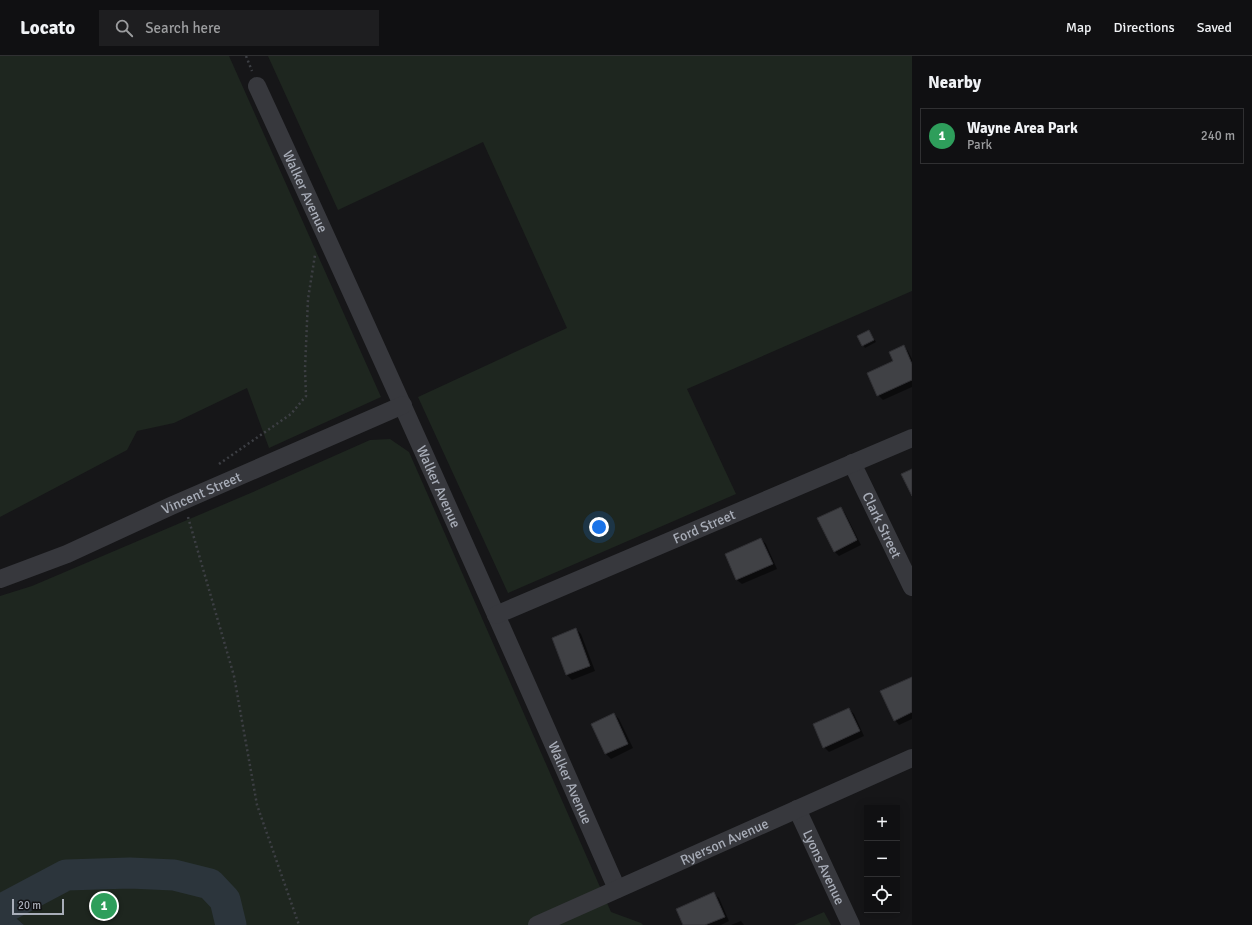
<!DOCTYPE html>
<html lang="en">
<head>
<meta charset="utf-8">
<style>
  :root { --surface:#101012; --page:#1e1e20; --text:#f1f3f6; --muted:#9c9d9f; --line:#303032; --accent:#7c3aed }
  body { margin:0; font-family:Signika,sans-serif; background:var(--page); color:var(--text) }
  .controls { position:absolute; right:12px; bottom:12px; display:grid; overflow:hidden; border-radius:0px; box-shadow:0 2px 10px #0003 }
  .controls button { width:36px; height:36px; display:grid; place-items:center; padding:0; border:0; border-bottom:1px solid var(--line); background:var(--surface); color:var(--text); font:20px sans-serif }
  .scale { position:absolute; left:12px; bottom:10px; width:52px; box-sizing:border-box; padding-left:4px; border:2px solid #a8adb8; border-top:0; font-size:11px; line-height:14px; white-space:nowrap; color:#a8adb8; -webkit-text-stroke:3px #111113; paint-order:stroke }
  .you { position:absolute; left:599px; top:471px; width:14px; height:14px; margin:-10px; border:3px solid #fff; border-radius:50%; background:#1a73e8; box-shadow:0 0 0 6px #1a73e833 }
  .badge { display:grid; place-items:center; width:26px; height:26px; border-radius:50%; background:var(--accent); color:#fff; font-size:13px; font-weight:700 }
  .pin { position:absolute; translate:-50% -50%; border:2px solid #fff; box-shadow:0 1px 4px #0006 }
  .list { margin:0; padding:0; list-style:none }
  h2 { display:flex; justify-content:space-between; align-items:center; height:52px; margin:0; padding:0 16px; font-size:17px }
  h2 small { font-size:13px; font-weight:400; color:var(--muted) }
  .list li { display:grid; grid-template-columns:26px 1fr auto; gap:12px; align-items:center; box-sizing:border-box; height:56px; margin:0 8px 8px; padding:0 8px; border:1px solid var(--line); border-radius:0px }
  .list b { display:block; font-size:15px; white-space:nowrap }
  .list p { margin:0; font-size:13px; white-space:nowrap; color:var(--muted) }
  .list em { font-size:13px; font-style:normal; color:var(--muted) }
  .icon { flex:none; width:22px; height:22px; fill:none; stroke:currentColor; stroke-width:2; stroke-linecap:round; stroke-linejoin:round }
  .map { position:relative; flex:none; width:912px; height:869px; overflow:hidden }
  header { display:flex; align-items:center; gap:24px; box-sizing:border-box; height:56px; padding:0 20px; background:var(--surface); border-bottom:1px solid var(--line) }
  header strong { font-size:19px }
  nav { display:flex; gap:22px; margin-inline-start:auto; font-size:14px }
  .search { width:280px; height:36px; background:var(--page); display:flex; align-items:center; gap:10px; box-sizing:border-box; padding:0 14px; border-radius:0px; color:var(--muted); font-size:15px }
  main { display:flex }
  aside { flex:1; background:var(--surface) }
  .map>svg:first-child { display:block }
  .green { fill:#1e261f }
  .water { fill:#2c353c }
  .shadow { fill:#0007 }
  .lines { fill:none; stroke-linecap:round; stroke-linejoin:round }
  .river { stroke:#2c353c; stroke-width:31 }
  .building { fill:#404145; stroke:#303034 }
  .path { stroke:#3d3f44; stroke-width:2.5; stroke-dasharray:2 3; stroke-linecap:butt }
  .minor { stroke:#37383d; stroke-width:18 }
  .labels { text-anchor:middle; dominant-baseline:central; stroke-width:4; stroke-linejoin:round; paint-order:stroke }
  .street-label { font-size:14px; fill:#a8adb8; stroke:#111113 }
</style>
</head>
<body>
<header>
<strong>Locato</strong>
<div class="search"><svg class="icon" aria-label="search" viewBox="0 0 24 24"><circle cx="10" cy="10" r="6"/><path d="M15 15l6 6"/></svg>Search here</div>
<nav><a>Map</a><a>Directions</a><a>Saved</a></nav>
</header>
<main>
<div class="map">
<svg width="912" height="869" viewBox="0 0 912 869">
  <rect width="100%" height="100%" fill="#161618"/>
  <g class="green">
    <polygon points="0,0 229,0 381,341 269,392 247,332 174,367 137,375 127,394 0,461"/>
    <polygon points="268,0 912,0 912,235 687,333 736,438 508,537 418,341 567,272 483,86 338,154"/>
    <polygon points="390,383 409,396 611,856 641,867 643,869 24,869 0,848 0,540 32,530 253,436 370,384"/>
    <polygon points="824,856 831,869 794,869"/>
  </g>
  <polygon class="water" points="0,848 24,869 0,869"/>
  <g class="shadow">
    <polygon points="869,275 876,286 865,292 858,280"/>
    <polygon points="904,290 908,295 912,303 912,331 883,344 878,339"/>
    <polygon points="841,452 845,457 861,489 839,500 834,495"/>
    <polygon points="761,483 766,488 777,513 742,528 737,524 726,499"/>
    <polygon points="576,573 581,578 595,615 572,624 567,619 553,582"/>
    <polygon points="912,623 912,663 899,669 895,664"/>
    <polygon points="849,653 854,658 864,680 829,696 824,691"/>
    <polygon points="614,658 619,663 633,692 611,703 606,698 592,668"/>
    <polygon points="714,838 719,842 729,865 721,869 684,869"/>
    <polygon points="741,865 744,869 731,869"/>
  </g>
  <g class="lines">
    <polyline class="river" points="0,854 66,819 130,817 174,819 210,828 225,844 231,869"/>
  </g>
  <g class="building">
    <polygon points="869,274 874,284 862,290 857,280"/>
    <polygon points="904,289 912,308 912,324 877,340 867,317 893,305 889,296"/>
    <polygon points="912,413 912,440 901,418"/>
    <polygon points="841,451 857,484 834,496 817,462"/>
    <polygon points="761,482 773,508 736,524 725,498"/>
    <polygon points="576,572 590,610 566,619 552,582"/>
    <polygon points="912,621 912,656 894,665 880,635"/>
    <polygon points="849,652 860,675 823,692 813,668"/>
    <polygon points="614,657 628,688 605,698 591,668"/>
    <polygon points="714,836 725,861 705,869 683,869 676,853"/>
  </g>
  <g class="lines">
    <g class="path">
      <polyline points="246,0 252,15"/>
      <polyline points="219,408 291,358 306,340 305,313 308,243 315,199"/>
      <polyline points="188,461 234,620 257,749 299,869"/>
    </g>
    <g class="minor">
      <path id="s1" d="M257,30C380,296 499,564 617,833"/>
      <path id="s2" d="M852,407L912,531"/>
      <path id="s3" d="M0,523L67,498L171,450L403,349"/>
      <path id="s4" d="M496,559L912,382"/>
      <path id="s5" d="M797,753L851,869"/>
      <path id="s6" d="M537,869L912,702"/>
    </g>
  </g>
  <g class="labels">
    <g class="street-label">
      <text stroke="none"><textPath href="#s1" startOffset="116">Walker Avenue</textPath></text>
      <text stroke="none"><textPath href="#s1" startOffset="440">Walker Avenue</textPath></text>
      <text stroke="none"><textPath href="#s3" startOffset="219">Vincent Street</textPath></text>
      <text stroke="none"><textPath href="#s2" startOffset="69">Clark Street</textPath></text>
      <text stroke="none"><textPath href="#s4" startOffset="226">Ford Street</textPath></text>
      <text stroke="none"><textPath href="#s1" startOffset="764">Walker Avenue</textPath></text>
      <text stroke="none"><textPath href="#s6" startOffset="205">Ryerson Avenue</textPath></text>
      <text stroke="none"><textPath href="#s5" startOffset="64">Lyons Avenue</textPath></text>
    </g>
  </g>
</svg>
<div class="controls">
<button>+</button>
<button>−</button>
<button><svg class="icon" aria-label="locate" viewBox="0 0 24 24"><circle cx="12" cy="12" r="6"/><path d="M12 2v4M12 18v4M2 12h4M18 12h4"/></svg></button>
</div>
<div class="scale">20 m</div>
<div class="you"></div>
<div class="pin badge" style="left:104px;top:850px;background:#2e9e5b">1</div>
</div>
<aside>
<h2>Nearby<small></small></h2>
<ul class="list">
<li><span class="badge" style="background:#2e9e5b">1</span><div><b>Wayne Area Park</b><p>Park</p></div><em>240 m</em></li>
</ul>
</aside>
</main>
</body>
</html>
